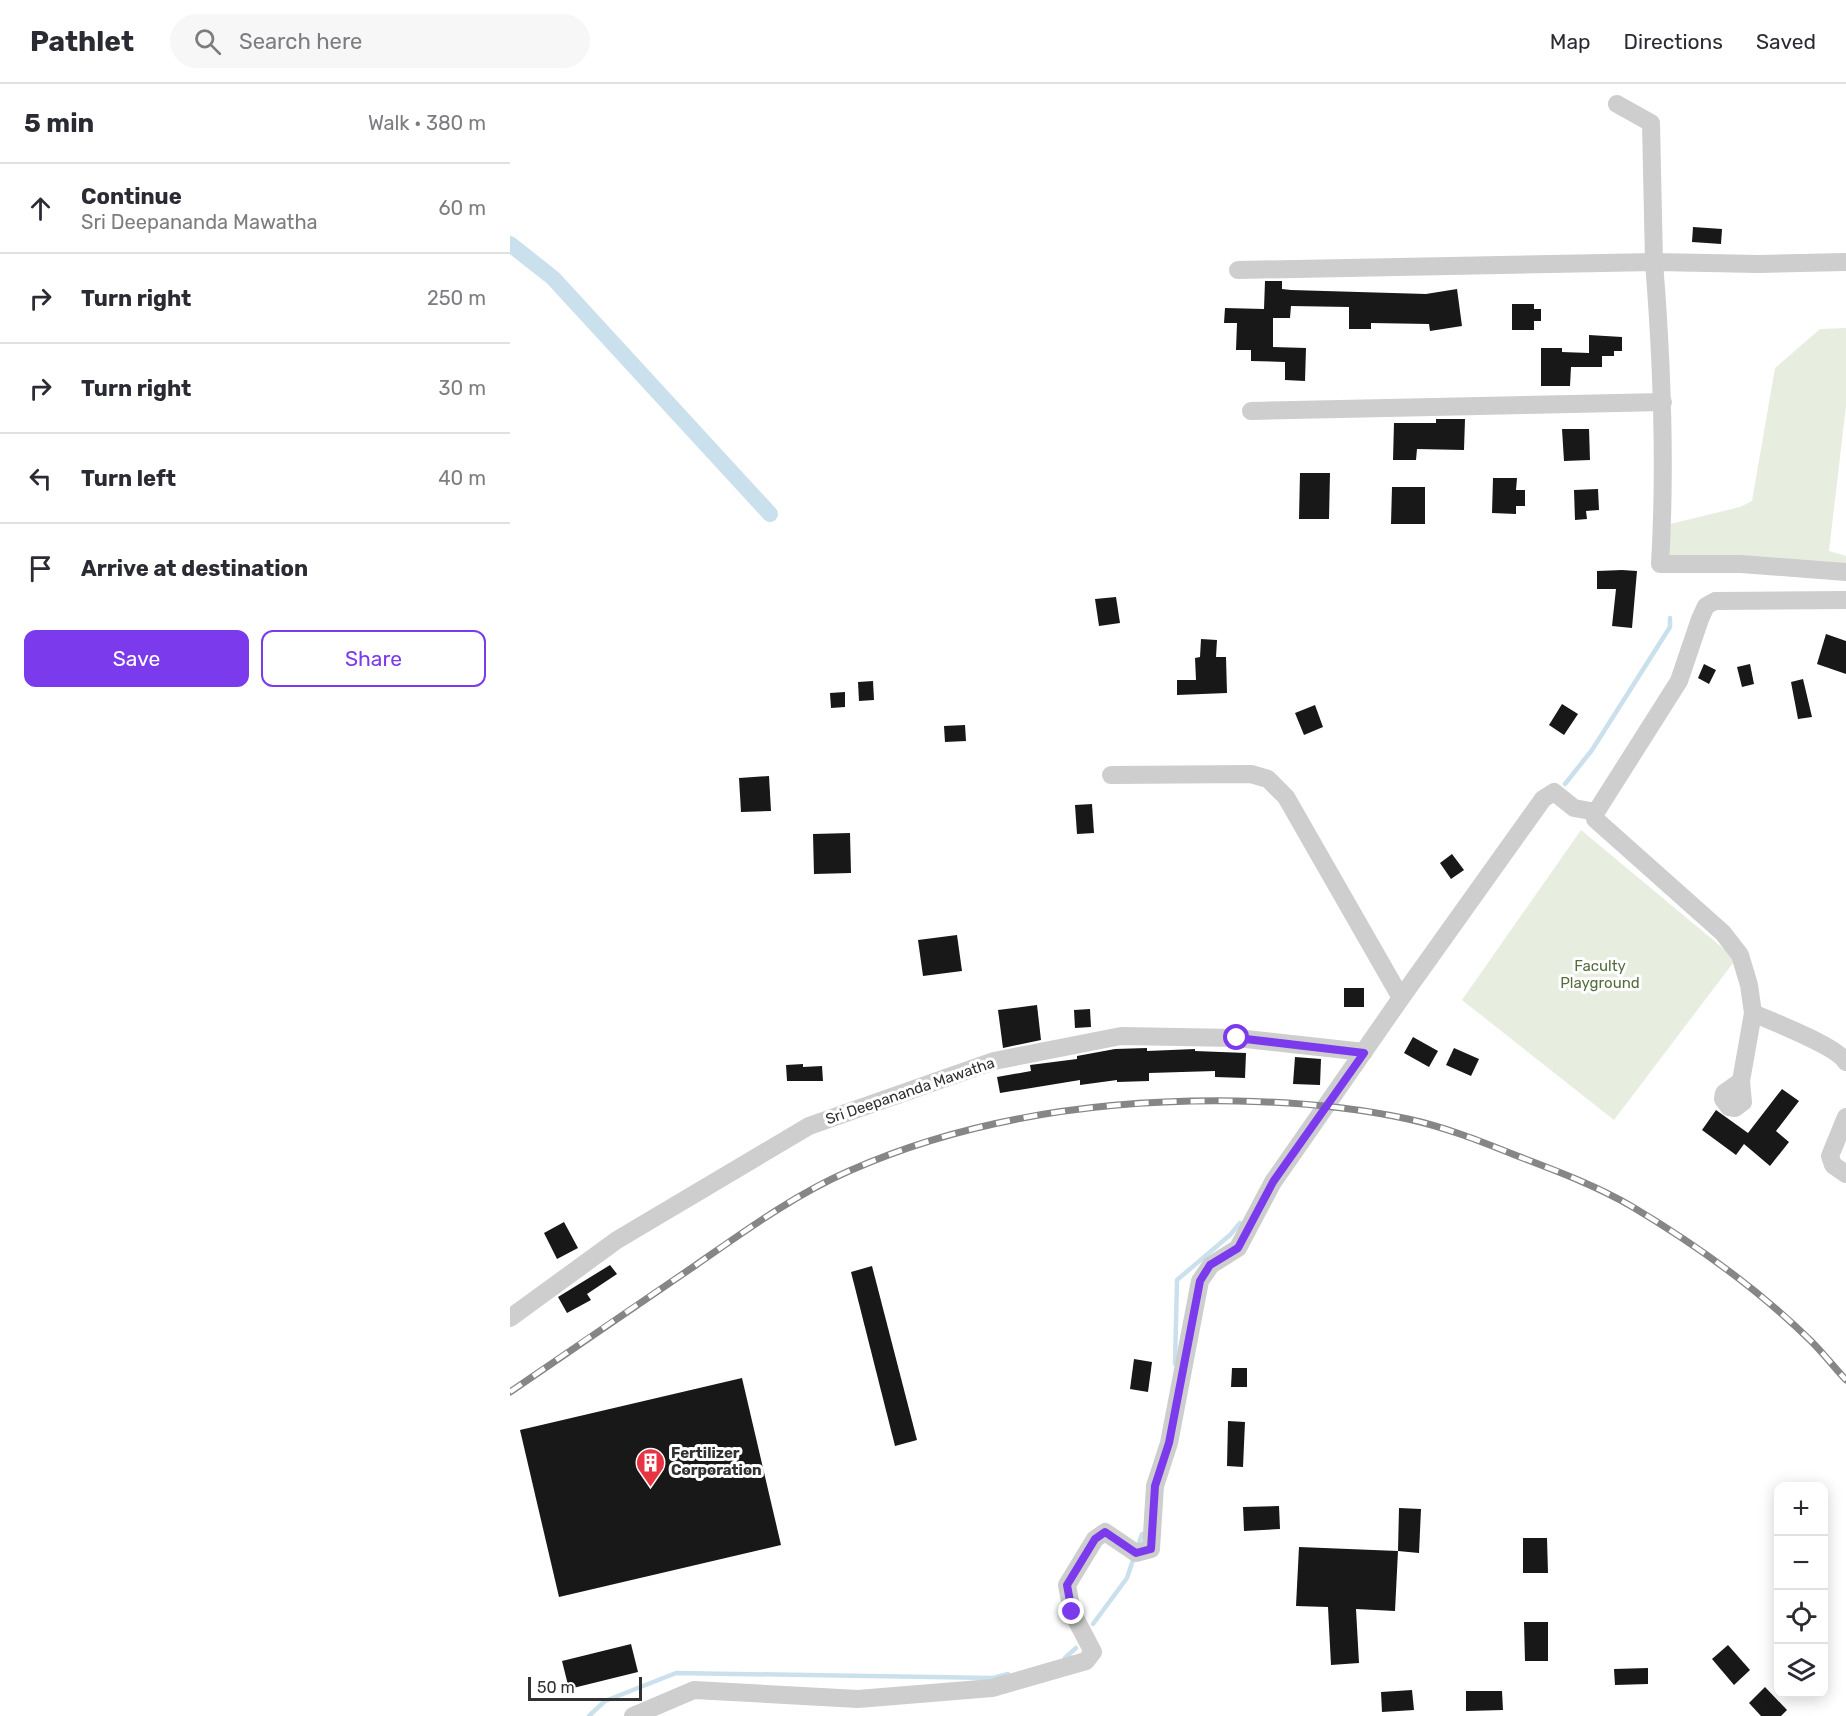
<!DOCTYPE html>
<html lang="en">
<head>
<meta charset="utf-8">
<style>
  :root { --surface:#fff; --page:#f7f7f7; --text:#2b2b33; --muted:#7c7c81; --line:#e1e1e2; --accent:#7c3aed }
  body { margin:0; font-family:Rubik,sans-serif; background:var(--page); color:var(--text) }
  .controls { position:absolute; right:18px; bottom:18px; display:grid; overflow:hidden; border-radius:12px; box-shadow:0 3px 15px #0003 }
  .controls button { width:54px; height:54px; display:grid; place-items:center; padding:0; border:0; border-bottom:2px solid var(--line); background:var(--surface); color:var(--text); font:30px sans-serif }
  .scale { position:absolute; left:18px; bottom:15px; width:114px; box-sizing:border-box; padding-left:6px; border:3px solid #313131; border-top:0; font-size:16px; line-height:21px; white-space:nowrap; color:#313131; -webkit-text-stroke:4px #fff; paint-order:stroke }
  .stop { position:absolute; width:18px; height:18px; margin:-14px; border:4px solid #7c3aed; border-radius:50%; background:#fff }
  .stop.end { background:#7c3aed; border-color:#fff; box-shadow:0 2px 6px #0008 }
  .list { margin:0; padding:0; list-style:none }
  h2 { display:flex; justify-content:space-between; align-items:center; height:78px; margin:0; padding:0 24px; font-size:26px }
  h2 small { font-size:20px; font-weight:400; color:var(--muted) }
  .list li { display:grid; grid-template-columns:39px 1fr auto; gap:18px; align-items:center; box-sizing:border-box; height:90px; padding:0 24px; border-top:2px solid var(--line) }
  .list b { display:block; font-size:22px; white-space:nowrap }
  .list p { margin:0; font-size:20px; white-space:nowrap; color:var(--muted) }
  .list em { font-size:20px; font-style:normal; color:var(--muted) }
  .actions { display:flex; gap:12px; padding:18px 24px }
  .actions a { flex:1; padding:14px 0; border:2px solid var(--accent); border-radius:12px; text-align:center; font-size:21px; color:var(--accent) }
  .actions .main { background:var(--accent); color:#fff }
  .icon { flex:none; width:33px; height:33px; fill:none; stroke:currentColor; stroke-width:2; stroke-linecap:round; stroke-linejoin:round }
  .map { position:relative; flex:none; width:1336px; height:1632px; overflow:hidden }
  header { display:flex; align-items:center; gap:36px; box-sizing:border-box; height:84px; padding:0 30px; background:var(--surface); border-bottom:2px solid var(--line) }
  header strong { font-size:28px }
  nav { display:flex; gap:33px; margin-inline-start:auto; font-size:21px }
  .search { width:420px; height:54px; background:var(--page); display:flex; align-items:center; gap:15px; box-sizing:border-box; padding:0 21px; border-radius:33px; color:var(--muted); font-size:22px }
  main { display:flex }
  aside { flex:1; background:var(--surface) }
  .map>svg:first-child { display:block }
  .green { fill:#e7eddf }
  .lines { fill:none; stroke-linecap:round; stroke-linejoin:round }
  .stream { stroke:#cbe0ed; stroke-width:4.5 }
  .canal { stroke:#cbe0ed; stroke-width:16 }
  .building { fill:#181818 }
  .minor { stroke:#cecece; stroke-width:18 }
  .rail-casing { stroke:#868686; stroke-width:7 }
  .rail { stroke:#fff; stroke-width:4.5; stroke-dasharray:14; stroke-linecap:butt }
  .route { stroke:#7c3aed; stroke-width:8 }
  .labels { text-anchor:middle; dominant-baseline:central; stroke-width:6; stroke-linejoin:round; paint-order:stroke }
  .park-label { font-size:15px; fill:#546d3d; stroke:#fff }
  .street-label { font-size:15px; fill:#313131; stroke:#fff }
  .poi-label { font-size:15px; font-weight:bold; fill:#313131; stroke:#fff; text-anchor:start }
</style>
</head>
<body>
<header>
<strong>Pathlet</strong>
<div class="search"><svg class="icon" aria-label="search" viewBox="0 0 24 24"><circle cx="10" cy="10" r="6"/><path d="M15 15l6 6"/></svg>Search here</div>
<nav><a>Map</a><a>Directions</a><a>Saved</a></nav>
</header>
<main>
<aside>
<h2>5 min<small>Walk · 380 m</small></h2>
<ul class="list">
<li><svg class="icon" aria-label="ahead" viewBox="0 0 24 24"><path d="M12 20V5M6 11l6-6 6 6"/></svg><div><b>Continue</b><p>Sri Deepananda Mawatha</p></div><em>60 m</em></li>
<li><svg class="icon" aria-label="right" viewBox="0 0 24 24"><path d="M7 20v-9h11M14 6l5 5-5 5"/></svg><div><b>Turn right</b></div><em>250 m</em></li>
<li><svg class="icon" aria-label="right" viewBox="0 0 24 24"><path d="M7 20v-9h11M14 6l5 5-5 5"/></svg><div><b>Turn right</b></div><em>30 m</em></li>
<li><svg class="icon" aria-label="left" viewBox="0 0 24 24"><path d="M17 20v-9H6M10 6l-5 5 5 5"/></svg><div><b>Turn left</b></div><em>40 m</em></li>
<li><svg class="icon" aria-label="arrive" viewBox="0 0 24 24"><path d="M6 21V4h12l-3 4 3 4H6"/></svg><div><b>Arrive at destination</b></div></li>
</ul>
<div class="actions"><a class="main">Save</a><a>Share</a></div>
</aside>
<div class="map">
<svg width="1336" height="1632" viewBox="0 0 1336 1632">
  <rect width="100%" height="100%" fill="#fff"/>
  <g class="green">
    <polygon points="1336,244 1336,322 1319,467 1336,472 1336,488 1150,480 1152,442 1230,423 1242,417 1265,284 1310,245"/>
    <polygon points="1071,746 1226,875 1104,1036 952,916"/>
  </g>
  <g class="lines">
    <g class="stream">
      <polyline points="1055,700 1082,666 1160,543 1160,534"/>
      <polyline points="665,1280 667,1196 720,1151 730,1139"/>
      <polyline points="627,1465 632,1450"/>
      <polyline points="583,1540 617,1494 624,1473"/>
      <polyline points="555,1574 566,1564"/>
      <polyline points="79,1632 95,1617 166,1589 483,1594 498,1590"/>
    </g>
    <polyline class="canal" points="0,160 43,194 260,430"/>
  </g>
  <g class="building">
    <polygon points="1183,143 1212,145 1211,160 1182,158"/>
    <polygon points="755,197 772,197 772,205 781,206 916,210 947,205 952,242 920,247 919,240 861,239 861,245 839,245 839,223 781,222 780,234 763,234 763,263 796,264 795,297 775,296 775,278 741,277 741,266 726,266 727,239 714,239 715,224 754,225"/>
    <polygon points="1002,220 1024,220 1024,225 1031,225 1031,237 1024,237 1024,246 1002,246"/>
    <polygon points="1079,251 1112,253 1112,267 1104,267 1104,272 1092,272 1092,283 1061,283 1060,302 1031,302 1031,264 1052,264 1052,268 1079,269"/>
    <polygon points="926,335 955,335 954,366 907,365 906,376 883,376 884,339 926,339"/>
    <polygon points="1052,345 1079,345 1080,376 1054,377"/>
    <polygon points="790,389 820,389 819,435 789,435"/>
    <polygon points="983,394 1007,394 1006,406 1015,406 1015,422 1006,422 1006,430 982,429"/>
    <polygon points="882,403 915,403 915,440 881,440"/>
    <polygon points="1088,405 1089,426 1076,427 1077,435 1065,436 1064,406"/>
    <polygon points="1112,486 1127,487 1122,544 1102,542 1106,505 1087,505 1087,487"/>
    <polygon points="606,513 610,539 589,542 585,515"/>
    <polygon points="1316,550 1336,557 1336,590 1307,580"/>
    <polygon points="691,555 707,556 706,573 716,573 717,609 667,611 667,596 686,596 685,574 690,573"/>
    <polygon points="1194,580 1206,586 1199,600 1188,594"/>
    <polygon points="1240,580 1244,600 1232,603 1227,583"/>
    <polygon points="1293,595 1302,633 1288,635 1281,598"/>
    <polygon points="363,597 364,616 349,617 348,598"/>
    <polygon points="335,608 335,623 321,624 320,609"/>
    <polygon points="1052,620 1068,630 1054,651 1039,641"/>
    <polygon points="805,621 813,643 794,651 785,629"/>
    <polygon points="455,641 456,657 435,658 434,642"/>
    <polygon points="259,692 261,727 231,728 229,694"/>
    <polygon points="582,720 584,749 567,750 565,721"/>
    <polygon points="340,749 341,789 304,790 303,750"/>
    <polygon points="942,770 954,786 941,795 930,779"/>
    <polygon points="447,851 452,887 413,892 408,856"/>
    <rect x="834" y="904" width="20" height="19"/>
    <polygon points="527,921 531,956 493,964 488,926"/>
    <polygon points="580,925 581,943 565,944 564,926"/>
    <polygon points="903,953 928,967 919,983 894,969"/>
    <polygon points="637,964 637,967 685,965 685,967 736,969 735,994 705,993 705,987 639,989 639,997 607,998 607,996 570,1001 570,996 490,1009 487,993 521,987 520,981 567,975 567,972 605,965"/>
    <polygon points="944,964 969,975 961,992 936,981"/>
    <polygon points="785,973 811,975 810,1001 783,1000"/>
    <polygon points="293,980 293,983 312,982 313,997 277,997 276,981"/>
    <polygon points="1272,1005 1289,1017 1266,1047 1279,1058 1260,1082 1234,1060 1226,1071 1192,1046 1206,1026 1238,1049"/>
    <polygon points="54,1138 68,1164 47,1175 34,1149"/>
    <polygon points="100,1181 107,1190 77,1210 81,1216 57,1229 48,1213"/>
    <polygon points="362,1182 407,1356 385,1362 341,1188"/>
    <polygon points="624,1275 642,1278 638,1308 620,1305"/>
    <polygon points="722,1284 737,1284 737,1303 721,1303"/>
    <polygon points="232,1294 271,1461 49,1513 10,1346"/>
    <polygon points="718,1337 735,1338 733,1383 717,1382"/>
    <polygon points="769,1422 770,1445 734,1447 733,1423"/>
    <polygon points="889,1424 911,1425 909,1469 888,1467"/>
    <polygon points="1013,1454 1037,1454 1038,1489 1013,1489"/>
    <polygon points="789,1463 888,1467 885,1527 846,1525 849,1579 821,1581 818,1523 786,1522"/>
    <polygon points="1014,1538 1038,1538 1038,1577 1015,1577"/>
    <polygon points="121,1560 128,1588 59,1605 52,1577"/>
    <polygon points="1218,1561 1240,1586 1224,1601 1202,1575"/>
    <polygon points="1138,1584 1138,1600 1105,1601 1104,1585"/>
    <polygon points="1255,1603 1277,1626 1271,1632 1251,1632 1239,1619"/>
    <polygon points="902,1606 904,1626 872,1628 871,1608"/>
    <polygon points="956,1607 992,1607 993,1626 956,1627"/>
  </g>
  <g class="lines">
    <g class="minor">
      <polyline points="1107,20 1141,39 1144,178 1249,180 1336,178"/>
      <path d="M728,186L1144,178C1152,278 1156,379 1150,480H1231L1336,488"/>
      <polyline points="741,327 1153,318"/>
      <polyline points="601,691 741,690 758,695 776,713 891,914"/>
      <path d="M1243,929C1263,938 1327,962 1336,978"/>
      <polyline points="1231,997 1214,1009 1213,1015 1219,1023 1225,1024 1233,1018 1231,997 1243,929 1239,901 1230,871 1213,849 1085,735 1086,728 1169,597 1190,535 1196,522 1205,517 1336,516"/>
      <polyline points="1336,1033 1320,1072 1323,1081 1336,1090"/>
      <polyline points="0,1234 107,1156 299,1042 484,977 611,952 727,954 854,968"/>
      <polyline points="123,1632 184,1606 348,1615 482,1604 576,1577 583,1568 562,1528 557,1501 585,1455 595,1448 626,1469 641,1465 645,1402 659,1359 690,1197 701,1181 728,1164 763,1098 891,914 1033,715 1044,708 1064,724 1086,728"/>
    </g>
    <defs>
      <path id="rail" d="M0,1308C62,1265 124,1223 186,1181C235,1147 284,1111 339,1087C461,1033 595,1015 727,1017C785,1018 842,1023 898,1035C935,1043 970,1057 1005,1071C1044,1086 1085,1101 1121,1122C1185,1160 1248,1205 1301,1257C1313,1269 1324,1283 1336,1296"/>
    </defs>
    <use href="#rail" class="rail-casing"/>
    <use href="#rail" class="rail"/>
  </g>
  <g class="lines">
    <polyline class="route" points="562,1528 557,1501 585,1455 595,1448 626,1469 641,1465 645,1402 659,1359 690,1197 700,1181 728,1164 763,1098 854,969 727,954"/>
  </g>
  <defs>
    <symbol id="building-pin" viewBox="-11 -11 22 30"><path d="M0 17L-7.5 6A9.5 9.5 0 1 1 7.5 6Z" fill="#e73342" stroke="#fff"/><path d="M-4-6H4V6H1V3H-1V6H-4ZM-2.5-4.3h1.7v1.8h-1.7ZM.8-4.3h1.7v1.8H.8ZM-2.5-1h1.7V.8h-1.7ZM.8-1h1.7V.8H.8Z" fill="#fff"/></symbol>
  </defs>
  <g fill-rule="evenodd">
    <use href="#building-pin" x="124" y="1362" width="33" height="45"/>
  </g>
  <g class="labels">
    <g class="park-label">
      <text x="1090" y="882">Faculty<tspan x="1090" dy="17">Playground</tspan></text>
    </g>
    <g class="street-label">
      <text transform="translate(400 1007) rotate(-19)">Sri Deepananda Mawatha</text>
    </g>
    <g class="poi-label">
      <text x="161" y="1369">Fertilizer<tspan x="161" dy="17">Corporation</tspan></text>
    </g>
  </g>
</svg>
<div class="controls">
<button>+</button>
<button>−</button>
<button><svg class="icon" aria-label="locate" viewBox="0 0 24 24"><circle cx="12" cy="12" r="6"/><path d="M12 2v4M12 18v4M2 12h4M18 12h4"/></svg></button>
<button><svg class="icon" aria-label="layers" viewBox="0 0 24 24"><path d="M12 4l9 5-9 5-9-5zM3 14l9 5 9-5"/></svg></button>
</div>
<div class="scale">50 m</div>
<div class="stop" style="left:727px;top:954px"></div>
<div class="stop end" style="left:562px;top:1528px"></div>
</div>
</main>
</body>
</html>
